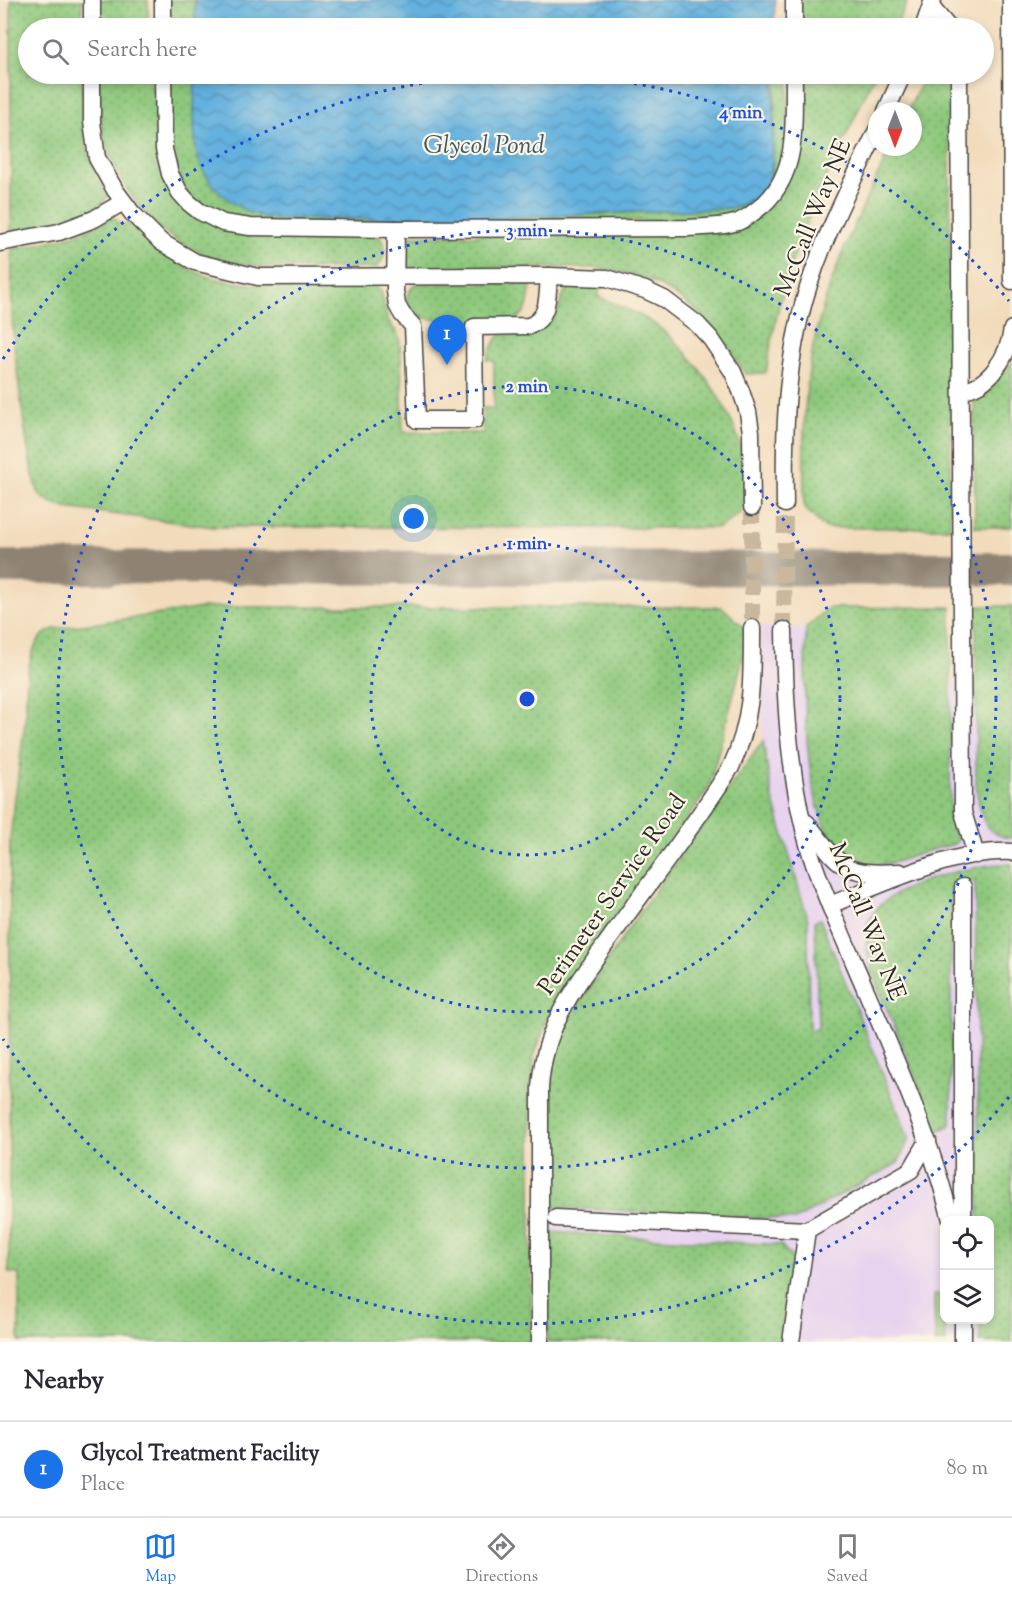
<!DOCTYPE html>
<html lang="en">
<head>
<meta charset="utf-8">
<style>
  :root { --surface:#fff; --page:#f7f7f7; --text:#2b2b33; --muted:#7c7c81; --line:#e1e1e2; --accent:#1a73e8 }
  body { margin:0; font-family:"Sorts Mill Goudy",serif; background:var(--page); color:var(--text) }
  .controls { position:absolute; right:18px; bottom:18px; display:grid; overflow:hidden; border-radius:12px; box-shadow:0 3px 9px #0003 }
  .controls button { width:54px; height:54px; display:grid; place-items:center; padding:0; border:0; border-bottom:2px solid var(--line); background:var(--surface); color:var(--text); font:30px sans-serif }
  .compass { position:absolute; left:868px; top:102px; width:54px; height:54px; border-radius:50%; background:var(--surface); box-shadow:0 3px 9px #0003; rotate:180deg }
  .you { position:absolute; left:414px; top:519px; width:21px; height:21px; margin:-15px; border:4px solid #fff; border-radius:50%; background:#1a73e8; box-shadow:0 0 0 9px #1a73e833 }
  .badge { display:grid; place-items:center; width:39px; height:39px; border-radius:50%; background:var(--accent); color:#fff; font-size:20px; font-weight:700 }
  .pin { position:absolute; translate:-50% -50px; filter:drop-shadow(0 2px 3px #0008) }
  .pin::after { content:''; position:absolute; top:32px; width:21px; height:18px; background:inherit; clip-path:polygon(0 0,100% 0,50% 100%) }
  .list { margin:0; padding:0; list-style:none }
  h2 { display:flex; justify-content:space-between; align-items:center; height:78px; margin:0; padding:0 24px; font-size:26px }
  h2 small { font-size:20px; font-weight:400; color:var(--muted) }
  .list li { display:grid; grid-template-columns:39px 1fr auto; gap:18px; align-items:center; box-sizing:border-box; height:96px; padding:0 24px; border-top:2px solid var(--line) }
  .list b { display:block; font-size:22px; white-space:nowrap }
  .list p { margin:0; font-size:20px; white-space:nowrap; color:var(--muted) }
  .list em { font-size:20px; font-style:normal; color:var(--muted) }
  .icon { flex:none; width:33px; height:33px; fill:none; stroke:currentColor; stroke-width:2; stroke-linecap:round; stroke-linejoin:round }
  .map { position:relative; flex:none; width:1012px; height:1342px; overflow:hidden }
  .search { position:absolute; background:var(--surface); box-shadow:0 3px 9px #0003; left:18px; right:18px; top:18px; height:66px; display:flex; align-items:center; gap:15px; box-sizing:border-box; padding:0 21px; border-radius:33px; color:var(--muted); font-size:22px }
  .sheet { height:174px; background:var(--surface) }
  nav { display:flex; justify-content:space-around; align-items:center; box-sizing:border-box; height:84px; border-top:2px solid var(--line); background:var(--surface); font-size:16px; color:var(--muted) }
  nav a { display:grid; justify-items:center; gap:3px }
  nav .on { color:var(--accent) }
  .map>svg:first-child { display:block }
  .built { fill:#e7d2ef; fill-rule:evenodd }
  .grass { fill:url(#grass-dots); stroke:#5c7a54; stroke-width:1.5 }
  .water { fill:url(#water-waves); stroke:#486e84; stroke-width:1.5 }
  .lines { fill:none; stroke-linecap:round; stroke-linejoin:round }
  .taxiway { stroke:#8e8373; stroke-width:34 }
  .minor-tunnel { stroke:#cab89e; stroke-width:16; stroke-dasharray:16 8; stroke-linecap:butt }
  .minor-casing { stroke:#494541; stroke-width:19 }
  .minor { stroke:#fff; stroke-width:16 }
  .ring { fill:none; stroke:#1d4ed8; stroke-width:3; stroke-dasharray:3 6 }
  .labels { text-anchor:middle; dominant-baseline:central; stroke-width:4.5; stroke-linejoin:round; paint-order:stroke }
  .street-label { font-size:24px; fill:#2b2b2b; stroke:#fcf5e5 }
  .water-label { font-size:26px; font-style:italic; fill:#3f5a6a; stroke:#fcf5e5 }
  .centre { fill:#1d4ed8; stroke:#fcf5e5; stroke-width:3 }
  .ring-label { font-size:18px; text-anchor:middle; font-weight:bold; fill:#1d4ed8; stroke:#fcf5e5; stroke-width:4.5; stroke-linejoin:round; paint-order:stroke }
</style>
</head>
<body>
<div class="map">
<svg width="1012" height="1342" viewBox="0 0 1012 1342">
  <defs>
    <pattern id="grass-dots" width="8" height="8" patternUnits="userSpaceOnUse" patternTransform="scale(1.5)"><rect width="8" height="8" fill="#8dc87c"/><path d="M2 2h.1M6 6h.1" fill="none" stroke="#73a366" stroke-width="1.8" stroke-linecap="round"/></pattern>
    <pattern id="water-waves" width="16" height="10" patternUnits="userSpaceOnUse" patternTransform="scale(1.5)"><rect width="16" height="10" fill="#64b1de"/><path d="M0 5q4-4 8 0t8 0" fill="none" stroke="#5390b4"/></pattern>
  </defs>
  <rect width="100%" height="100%" fill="#fcf5e5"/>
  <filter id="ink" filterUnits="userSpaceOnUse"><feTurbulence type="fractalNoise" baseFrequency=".0167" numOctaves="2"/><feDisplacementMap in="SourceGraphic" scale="12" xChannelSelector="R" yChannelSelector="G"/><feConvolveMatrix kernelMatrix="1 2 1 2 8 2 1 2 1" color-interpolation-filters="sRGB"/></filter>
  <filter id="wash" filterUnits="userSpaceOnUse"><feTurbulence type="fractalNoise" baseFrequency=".008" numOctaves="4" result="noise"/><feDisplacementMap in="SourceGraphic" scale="24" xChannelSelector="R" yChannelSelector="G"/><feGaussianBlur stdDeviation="1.35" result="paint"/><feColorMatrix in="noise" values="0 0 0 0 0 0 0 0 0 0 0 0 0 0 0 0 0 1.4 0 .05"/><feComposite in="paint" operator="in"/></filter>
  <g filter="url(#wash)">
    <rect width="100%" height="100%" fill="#f2dbbb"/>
    <path class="built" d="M761,627L806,628L805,671L820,682L1012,681V1342H547L549,1095L553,1060L566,1023L576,1006L633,922L763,741ZM944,1220H990V1320H944Z"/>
    <g class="grass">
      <path d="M11,0H82V28H28V74H82L83,128L89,156L109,193C98,221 37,227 11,231Z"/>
      <rect x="99" y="0" width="49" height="28"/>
      <rect x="168" y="0" width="27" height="28"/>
      <polygon points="798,0 908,0 895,28 798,28"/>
      <path d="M99,74H148L157,103L160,149L204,220L380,237C387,249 386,258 376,268C288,268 189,281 133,198C102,152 99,128 99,74Z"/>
      <polygon points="169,74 195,74 195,126 273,219 478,219 732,208 746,205 758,197 772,175 776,74 789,74 785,167 761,202 726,220 269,224 207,211 186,192 169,148"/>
      <path d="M798,74H875C847,136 814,198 792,262C780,298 772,335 766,373L745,374C717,322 671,278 609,270C584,266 558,268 532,268C491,267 450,267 409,267C403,256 401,247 408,236L707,232L785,187Z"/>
      <path d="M925,74H950V528H825L804,508C803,447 802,385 818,325C834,262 864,205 891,147H913V111H908Z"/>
      <path d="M113,217L123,226L129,222C152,244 181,270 213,278C262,291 322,284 373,284L381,291L388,320L399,337L401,358L403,432L483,433V408H494V361L487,360L491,348L500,335C520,334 546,336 556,314C561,303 562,293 570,284L602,286L597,296C612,303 629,309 643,317C683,339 727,400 740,444C746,464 746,486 747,508L720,528L213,527L66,508C58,505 47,502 41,496C28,481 13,341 12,314C11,292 12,270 12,249C51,241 78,237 113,217Z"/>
      <path d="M415,284H531C528,302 530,312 513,321C493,321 372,332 415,284Z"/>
      <polygon points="1012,362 1012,527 975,527 974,403 986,395"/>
      <path d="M976,606H1012V838C981,836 979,810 976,784Z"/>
      <path d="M210,607H722L745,628L746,647L709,788L565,990L547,1020L534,1056L531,1094V1342H19V1274L9,1273L10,838L26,713C26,692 26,652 42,636C45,633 50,631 54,629Z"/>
      <path d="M951,607L950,803L951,821L958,841L955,844C946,846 937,848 928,851C909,857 892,866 871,865C795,861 805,681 806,628L828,608Z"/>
      <polygon points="763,741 772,795 808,920 809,1030 818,1029 815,921 820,919 909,1139 898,1163 795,1220 548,1207 549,1095 553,1060 566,1023 633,922"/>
      <path d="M1000,864H1012V1342H980V1320H990V1220H979L975,881L951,886V1125L937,1131C924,1100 912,1068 899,1037C887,1007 859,958 868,924C878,886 966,867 1000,864Z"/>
      <polygon points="548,1232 781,1245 794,1260 781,1342 547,1342"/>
      <polygon points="944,1294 946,1342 935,1342 934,1295"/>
    </g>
    <g class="water">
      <polygon points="195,0 775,0 774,28 195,28"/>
      <path d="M195,74H774C774,92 774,111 773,130C773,168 775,197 732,208L478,219H273C237,213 202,186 196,148C192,124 195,98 195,74Z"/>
    </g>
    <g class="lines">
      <polyline class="taxiway" points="0,567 1012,569"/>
    </g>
  </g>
  <g filter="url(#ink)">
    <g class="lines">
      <g class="minor-tunnel">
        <polyline points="752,507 752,628"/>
        <polyline points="784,630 785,504"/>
      </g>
      <defs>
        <g id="minor">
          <polyline points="1011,0 1012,281"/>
          <polyline points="931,7 949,28"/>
          <polyline points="92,28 92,0"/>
          <polyline points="163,28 163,0"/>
          <polyline points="794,28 794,0"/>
          <polyline points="923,28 933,0"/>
          <polyline points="92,74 92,122 97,158 115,190 132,213 161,242 195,262 258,277 549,276 607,278 645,290 664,299 697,324 711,339 733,372 741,391 748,412 751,432 752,507"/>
          <path d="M163,74L164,149L170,174L180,193L189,203L199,211L223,223L250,227L396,229L688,228C705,227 723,227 738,222C748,218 757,210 765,203C800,169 793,119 794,74"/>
          <polyline points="959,74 963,812 976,855"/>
          <polyline points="886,111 903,74"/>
          <path d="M396,229L395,291L397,305L402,314L413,326L417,420H475L474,327L529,326C550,318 547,295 549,276"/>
          <polyline points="0,243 59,232 94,219 123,202"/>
          <path d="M961,390C989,388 1009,355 1012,329"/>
          <path d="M785,504C784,443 785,381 799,321C814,254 848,192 877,130"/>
          <path d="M784,630C785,706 789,782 811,855C823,893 840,929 855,965C891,1049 929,1132 951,1220"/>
          <path d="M807,823C840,866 842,876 900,872"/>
          <polyline points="963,887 963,1220"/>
          <path d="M830,905C883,884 955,849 1012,852"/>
          <polyline points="556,1218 807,1230 911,1170 928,1141"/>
          <polyline points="963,1320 963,1342"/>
          <path d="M540,1342V1088C544,1020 580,981 618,927C656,874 697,822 731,767C753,720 752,679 752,628"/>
          <polyline points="791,1342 807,1230"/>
        </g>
      </defs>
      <use href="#minor" class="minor-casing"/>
      <use href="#minor" class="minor"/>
    </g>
  </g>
  <g class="ring">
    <circle cx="527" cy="699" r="156"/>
    <circle cx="527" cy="699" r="313"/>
    <circle cx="527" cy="699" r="469"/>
    <path d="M1009 1097A625 625 0 0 1 3 1039M3 359A625 625 0 0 1 1009 301"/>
  </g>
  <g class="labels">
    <g class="street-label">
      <text transform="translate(814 218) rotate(-68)">McCall Way NE</text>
      <text transform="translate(613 895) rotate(-55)">Perimeter Service Road</text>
      <text transform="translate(866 922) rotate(68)">McCall Way NE</text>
    </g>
    <g class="water-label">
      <text x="484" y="146">Glycol Pond</text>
    </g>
  </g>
  <circle cx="527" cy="699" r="9" class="centre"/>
  <g class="ring-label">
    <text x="741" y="118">4 min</text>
    <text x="527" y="236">3 min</text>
    <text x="527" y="392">2 min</text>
    <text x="527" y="549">1 min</text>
  </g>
</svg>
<div class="controls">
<button><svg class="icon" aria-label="locate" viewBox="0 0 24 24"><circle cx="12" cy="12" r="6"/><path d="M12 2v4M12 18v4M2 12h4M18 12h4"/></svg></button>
<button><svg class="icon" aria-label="layers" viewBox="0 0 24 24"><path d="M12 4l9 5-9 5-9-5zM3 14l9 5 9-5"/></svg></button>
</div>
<svg class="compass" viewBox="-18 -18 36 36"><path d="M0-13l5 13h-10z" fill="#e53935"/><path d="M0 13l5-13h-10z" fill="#7c7c81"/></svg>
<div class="you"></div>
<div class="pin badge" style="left:447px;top:365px">1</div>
<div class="search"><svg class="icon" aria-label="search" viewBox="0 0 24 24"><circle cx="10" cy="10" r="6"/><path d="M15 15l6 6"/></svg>Search here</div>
</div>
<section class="sheet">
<h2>Nearby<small></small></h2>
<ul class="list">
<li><span class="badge">1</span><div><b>Glycol Treatment Facility</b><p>Place</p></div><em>80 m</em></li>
</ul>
</section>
<nav>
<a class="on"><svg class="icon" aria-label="map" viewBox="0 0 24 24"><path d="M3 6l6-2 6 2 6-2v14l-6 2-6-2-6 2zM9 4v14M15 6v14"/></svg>Map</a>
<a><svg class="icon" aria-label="directions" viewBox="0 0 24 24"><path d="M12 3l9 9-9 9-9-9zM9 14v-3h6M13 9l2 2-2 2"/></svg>Directions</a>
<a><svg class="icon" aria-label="saved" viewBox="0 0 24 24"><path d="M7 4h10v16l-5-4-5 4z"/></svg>Saved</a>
</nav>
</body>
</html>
